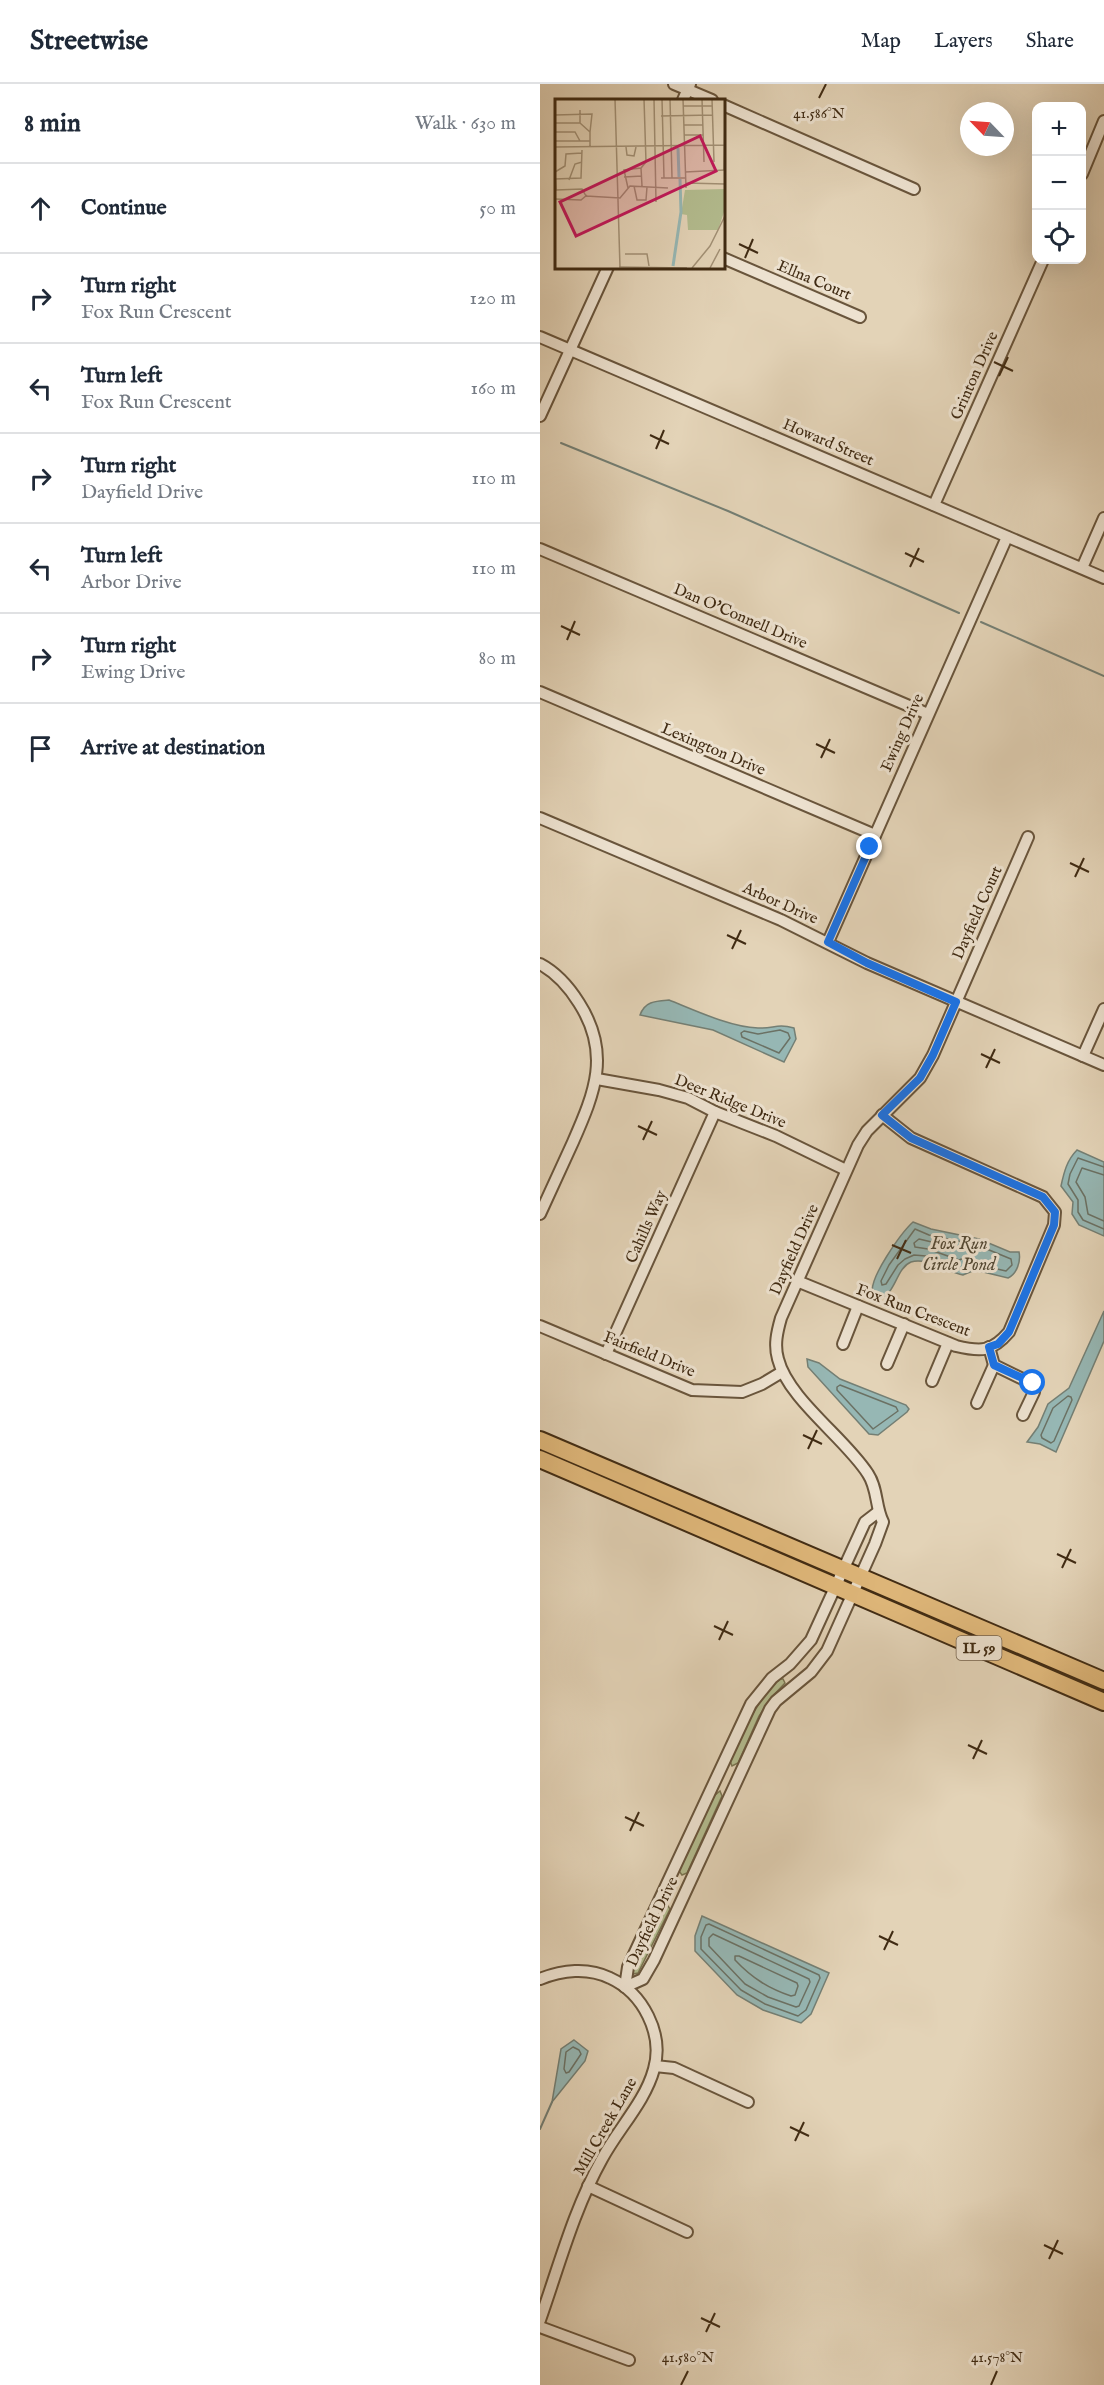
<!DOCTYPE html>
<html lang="en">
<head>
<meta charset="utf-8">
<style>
  :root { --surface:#fff; --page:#f2f2f3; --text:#1f2937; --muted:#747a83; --line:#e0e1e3 }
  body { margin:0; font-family:"IM FELL English",serif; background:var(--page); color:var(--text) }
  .controls { position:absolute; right:18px; top:18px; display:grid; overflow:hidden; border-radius:12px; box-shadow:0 6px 24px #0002 }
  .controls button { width:54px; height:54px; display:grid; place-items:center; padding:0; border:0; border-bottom:2px solid var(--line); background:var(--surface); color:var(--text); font:30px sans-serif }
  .compass { position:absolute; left:420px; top:18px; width:54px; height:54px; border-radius:50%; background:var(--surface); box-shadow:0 6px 24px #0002; rotate:295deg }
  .stop { position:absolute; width:18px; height:18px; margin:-14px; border:4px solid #1a73e8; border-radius:50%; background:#fff }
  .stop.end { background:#1a73e8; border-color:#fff; box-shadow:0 2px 6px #0008 }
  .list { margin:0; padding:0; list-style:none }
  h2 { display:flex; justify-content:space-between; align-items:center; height:78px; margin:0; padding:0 24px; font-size:26px }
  h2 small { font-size:20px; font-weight:400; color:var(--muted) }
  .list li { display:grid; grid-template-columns:39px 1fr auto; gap:18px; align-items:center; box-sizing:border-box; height:90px; padding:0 24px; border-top:2px solid var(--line) }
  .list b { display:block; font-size:22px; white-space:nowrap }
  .list p { margin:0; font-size:20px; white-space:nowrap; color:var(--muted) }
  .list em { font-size:20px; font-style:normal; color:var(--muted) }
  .icon { flex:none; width:33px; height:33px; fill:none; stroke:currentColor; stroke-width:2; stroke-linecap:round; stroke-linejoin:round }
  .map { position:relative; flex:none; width:564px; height:2301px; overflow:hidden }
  header { display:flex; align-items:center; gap:36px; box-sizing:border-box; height:84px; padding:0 30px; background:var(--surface); border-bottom:2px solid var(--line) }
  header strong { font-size:28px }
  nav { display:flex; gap:33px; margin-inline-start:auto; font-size:21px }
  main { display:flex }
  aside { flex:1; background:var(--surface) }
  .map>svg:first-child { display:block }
  .green { fill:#b3bc8f; stroke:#7a7451; stroke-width:1.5 }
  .water { fill:#96b7b4; stroke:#747f74; stroke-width:1.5 }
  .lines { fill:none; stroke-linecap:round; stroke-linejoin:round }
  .shore { stroke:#6b7164; stroke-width:1.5 }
  .stream { stroke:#747f74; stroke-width:2 }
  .street-casing { stroke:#69553c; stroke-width:14 }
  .primary-casing { stroke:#402b13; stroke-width:20 }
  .street { stroke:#ede2d0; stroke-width:10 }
  .primary { stroke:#e2ba7c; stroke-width:16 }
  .route { stroke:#1a73e8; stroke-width:8 }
  .ticks { fill:none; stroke:#402b13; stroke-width:2 }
  .labels { text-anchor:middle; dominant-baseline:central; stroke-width:6; stroke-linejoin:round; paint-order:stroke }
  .shield { fill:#ede2d0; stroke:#74624c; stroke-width:1.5 }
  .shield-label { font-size:15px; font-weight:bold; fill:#402b13 }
  .street-label { font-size:16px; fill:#402b13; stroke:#ede2d0 }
  .water-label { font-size:18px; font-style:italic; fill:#514733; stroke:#ede2d0 }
  .inset-river { fill:none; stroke:#96b7b4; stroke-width:3 }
  .inset-road { fill:none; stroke:#a29075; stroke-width:1.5 }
  .view { fill:#c2185b; fill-opacity:0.15; stroke:#c2185b; stroke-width:3 }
  .inset-edge { fill:none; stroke:#402b13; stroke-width:3 }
  .ticks-label { font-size:15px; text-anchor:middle; fill:#402b13; stroke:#ede2d0; stroke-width:6; stroke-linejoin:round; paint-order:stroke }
</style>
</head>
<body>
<header>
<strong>Streetwise</strong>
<nav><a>Map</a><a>Layers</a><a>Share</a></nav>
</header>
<main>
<aside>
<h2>8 min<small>Walk · 630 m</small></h2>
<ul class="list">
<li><svg class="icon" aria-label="ahead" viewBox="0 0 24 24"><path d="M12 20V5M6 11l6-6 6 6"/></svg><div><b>Continue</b></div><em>50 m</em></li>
<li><svg class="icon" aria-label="right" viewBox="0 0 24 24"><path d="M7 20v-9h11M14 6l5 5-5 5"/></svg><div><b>Turn right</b><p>Fox Run Crescent</p></div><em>120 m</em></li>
<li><svg class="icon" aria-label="left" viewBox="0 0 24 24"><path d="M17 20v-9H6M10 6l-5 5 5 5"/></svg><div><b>Turn left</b><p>Fox Run Crescent</p></div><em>160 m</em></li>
<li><svg class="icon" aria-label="right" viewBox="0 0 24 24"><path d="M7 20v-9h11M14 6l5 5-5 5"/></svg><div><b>Turn right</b><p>Dayfield Drive</p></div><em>110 m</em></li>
<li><svg class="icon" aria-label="left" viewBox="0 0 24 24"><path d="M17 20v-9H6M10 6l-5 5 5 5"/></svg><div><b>Turn left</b><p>Arbor Drive</p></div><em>110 m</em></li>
<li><svg class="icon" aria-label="right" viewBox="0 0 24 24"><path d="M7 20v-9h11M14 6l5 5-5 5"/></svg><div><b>Turn right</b><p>Ewing Drive</p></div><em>80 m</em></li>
<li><svg class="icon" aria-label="arrive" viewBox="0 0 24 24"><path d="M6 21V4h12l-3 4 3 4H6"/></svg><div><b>Arrive at destination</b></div></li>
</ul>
</aside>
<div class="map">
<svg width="564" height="2301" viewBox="0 0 564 2301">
  <rect width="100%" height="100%" fill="#e3d3b7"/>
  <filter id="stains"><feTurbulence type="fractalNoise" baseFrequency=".00333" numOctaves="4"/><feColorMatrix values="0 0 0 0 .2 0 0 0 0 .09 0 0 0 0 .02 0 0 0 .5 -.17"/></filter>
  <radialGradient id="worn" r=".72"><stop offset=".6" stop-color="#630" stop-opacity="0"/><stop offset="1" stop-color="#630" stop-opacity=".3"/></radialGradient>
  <g class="green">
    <polygon points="423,1548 481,1569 564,1604 564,1612 422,1550"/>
    <path d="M240,1595H243L245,1599L231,1614L219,1632L198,1679L192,1682L190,1677C204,1648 215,1617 240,1595Z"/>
    <polygon points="180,1707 182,1712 147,1789 142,1791 139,1787 174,1712"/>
    <polygon points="125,1821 128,1822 130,1825 98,1889 93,1890 92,1885"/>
  </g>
  <g class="water">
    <path d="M129,916C154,926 190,943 218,944C234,945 236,939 254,944L256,955L244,978L173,946L100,931C105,917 116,917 129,916Z"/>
    <path d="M537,1066L564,1078V1152L539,1141L532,1130L533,1118L521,1102C524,1088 527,1076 537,1066Z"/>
    <path d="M373,1138L391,1145L439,1155L470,1168H479C481,1177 477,1190 468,1194L435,1186L423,1191C407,1188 387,1173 371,1178C356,1184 356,1210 340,1214L333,1210C327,1196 362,1148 373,1138Z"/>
    <polygon points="564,1227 564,1257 516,1368 500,1360 487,1358 498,1343 508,1320 529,1304"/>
    <polygon points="267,1275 279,1279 300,1295 366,1321 369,1325 367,1328 338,1351 329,1350 268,1283"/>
    <polygon points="162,1832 289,1889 271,1930 261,1939 223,1926 197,1911 155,1867 155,1852"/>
    <polygon points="34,1956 48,1967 45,1977 12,2018 21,1965"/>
  </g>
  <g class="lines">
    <g class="shore">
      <polygon points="204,947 218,950 240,946 248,949 250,954 239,969 202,953 201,949"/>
      <polyline points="564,1083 538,1074 530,1090 528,1100 538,1116 538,1128 543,1136 564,1145"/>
      <polyline points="564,1091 542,1084 536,1098 545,1113 548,1130 564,1137"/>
      <polygon points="375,1145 389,1151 437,1161 471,1175 472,1181 466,1187 435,1180 420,1185 386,1172 374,1171 365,1175 358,1181 346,1200 342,1201 341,1197 349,1181"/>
      <polygon points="379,1155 430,1167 432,1171 419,1176 388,1165 375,1163 374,1159"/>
      <polygon points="300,1301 356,1323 358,1327 333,1345 297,1306 297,1303"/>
      <polygon points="528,1312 531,1313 532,1316 514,1357 511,1359 502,1354 501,1351 513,1324"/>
      <polygon points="169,1840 279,1891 280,1894 266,1926 258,1932 225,1920 201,1906 161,1865 161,1853 166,1841"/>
      <polygon points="173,1850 269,1895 270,1898 259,1922 256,1923 228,1913 205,1900 169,1862 169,1854"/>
      <path d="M195,1872H199L257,1899L258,1902L255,1911L251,1912C228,1904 212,1894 195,1876Z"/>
      <polygon points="33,1963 39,1966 41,1970 29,1988 26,1989 24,1985 26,1968"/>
    </g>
    <g class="stream">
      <polyline points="21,359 188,427 419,529"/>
      <polyline points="441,538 564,592"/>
      <polyline points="0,2045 12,2018"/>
    </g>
    <defs>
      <g id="street">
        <polyline points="134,0 172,16"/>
        <polyline points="143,16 150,0"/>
        <polyline points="183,21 374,105"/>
        <polyline points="542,90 564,37"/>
        <polyline points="183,174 320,233"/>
        <polyline points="0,253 564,494"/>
        <polyline points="0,332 68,183"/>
        <polyline points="394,421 503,176"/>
        <polyline points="0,465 388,630"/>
        <polyline points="542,484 564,434"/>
        <polyline points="0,608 335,751"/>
        <polyline points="0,734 241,836 327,879 564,981"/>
        <polyline points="288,858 467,453"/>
        <path d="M0,880C17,889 29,903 39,919C71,969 55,1008 33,1058C22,1082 11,1106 0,1130"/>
        <polyline points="543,972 564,925"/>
        <polyline points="57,995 119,1006 148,1014 175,1028 236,1052 306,1086"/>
        <path d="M257,1197L416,1262C441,1268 452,1268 469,1248L514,1141L515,1128L503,1113L371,1054L342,1031"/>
        <polyline points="0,1242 152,1306 202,1308 222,1300 242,1288"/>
        <polyline points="303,1260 318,1222"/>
        <polyline points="449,1263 454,1281 495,1301 494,1308 483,1331"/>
        <polyline points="66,1270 175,1028"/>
        <polyline points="347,1280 364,1240"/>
        <polyline points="392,1297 408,1259"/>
        <polyline points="437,1319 454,1281"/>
        <path d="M0,1895C22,1886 48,1883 70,1894C103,1909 124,1950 114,1985C105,2018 78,2045 62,2075C34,2125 19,2182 0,2236"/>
        <path d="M85,1903L103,1895L114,1876L230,1625L236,1617L271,1588L287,1567L335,1460L343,1438C335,1422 338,1405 328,1390C306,1355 248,1315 238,1275C234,1261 237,1248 241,1234L318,1061L327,1047L380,994L393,971L488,753"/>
        <polyline points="85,1903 88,1883 211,1620 232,1594 250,1580 271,1556 325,1438 338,1428"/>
        <polyline points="115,1982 134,1984 208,2018"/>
        <polyline points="48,2102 147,2148"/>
        <polyline points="0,2243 89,2276"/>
      </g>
      <g id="primary">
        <polyline points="0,1356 564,1597"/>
        <polyline points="0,1375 564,1618"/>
      </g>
    </defs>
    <use href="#street" class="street-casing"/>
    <use href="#primary" class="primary-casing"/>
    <use href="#street" class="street"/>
    <use href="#primary" class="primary"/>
  </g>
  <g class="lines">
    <polyline class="route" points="330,763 288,858 327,879 416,918 393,971 380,994 342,1031 371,1054 503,1113 515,1128 514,1141 469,1248 458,1260 449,1263 454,1281 493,1299"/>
  </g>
  <path class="ticks" d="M279,14L286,0M199,160L218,169M205,174L213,155M454,278L473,287M459,292L468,273M110,351L129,360M116,365L124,346M365,469L384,478M370,483L379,464M21,542L40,551M27,556L35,537M276,660L295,669M281,674L290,655M530,779L549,788M535,793L544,774M187,851L206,860M192,865L201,846M441,970L460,979M446,984L455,965M98,1042L117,1051M103,1056L112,1037M352,1161L371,1169M357,1175L366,1156M263,1351L282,1360M268,1365L277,1346M517,1470L536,1479M522,1484L531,1465M174,1542L193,1551M179,1556L188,1537M428,1661L447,1670M433,1675L442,1656M85,1733L104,1742M90,1747L99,1728M339,1852L358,1861M344,1866L353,1847M250,2043L269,2052M255,2057L264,2038M504,2161L523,2170M509,2175L518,2156M161,2234L180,2243M166,2248L175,2229M141,2301L148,2287M451,2301L457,2287"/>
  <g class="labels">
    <rect class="shield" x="416.5" y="1552" width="45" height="24" rx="4.5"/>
    <g class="shield-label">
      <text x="439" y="1564">IL 59</text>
    </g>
    <g class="street-label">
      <text transform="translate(274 197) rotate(23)">Ellna Court</text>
      <text transform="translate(435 292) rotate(-66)">Grinton Drive</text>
      <text transform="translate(288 359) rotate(23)">Howard Street</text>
      <text transform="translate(200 533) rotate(23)">Dan O'Connell Drive</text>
      <text transform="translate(363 649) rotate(-66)">Ewing Drive</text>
      <text transform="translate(173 666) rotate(23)">Lexington Drive</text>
      <text transform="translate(240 820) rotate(24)">Arbor Drive</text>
      <text transform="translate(438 829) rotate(-66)">Dayfield Court</text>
      <text transform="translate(190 1018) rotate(22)">Deer Ridge Drive</text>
      <text transform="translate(107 1143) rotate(-66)">Cahills Way</text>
      <text transform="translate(255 1166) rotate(-66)">Dayfield Drive</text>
      <text transform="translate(373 1227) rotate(21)">Fox Run Crescent</text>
      <text transform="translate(109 1271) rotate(22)">Fairfield Drive</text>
      <text transform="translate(113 1838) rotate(-64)">Dayfield Drive</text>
      <text transform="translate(66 2043) rotate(-60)">Mill Creek Lane</text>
    </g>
    <g class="water-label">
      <text x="419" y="1160">Fox Run<tspan x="419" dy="21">Circle Pond</tspan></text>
    </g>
  </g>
  <g transform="translate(15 15)">
    <rect width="170" height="170" fill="#e3d3b7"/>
    <path d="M169,90V113L163,131H133L132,116L126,115L130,91Z" fill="#b3bc8f"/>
    <path class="inset-river" d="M123,49L124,78M118,167L126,113L125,80"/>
    <path class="inset-road" d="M60,0L65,169M99,0L101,103M107,0L109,79M115,0L117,79M128,0L131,89M147,0L149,63M157,0L159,63M128,7H157M25,11V24L35,33V48M0,16L37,15L35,33M106,17L157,16M0,24H25M129,26H148M0,33H20L25,42M129,36H148M0,42H35M0,48L170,46M71,48L72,56L79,57L81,48M86,69L87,87M169,71L170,21M130,73L170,71M69,78L87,77M106,79H130M0,80L26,79L27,51M14,81L20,65L27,63M131,84L170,85M79,87L82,101H91L92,88M73,89L69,71L86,69L91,63L89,0M1,91L0,73L10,67L11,55L27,54M1,91L27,90L31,97M31,97L65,99L75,87L113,89M0,100L26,101L32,96M70,155H92L94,167M64,168L132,169M137,169L155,147L170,117M155,169L165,150"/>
    <path class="view" d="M145,37L161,72L21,137L5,103Z"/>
    <rect width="170" height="170" class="inset-edge"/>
  </g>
  <g class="ticks-label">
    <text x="279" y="34">41.586°N</text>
    <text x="148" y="2278">41.580°N</text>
    <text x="457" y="2278">41.578°N</text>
  </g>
  <rect width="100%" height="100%" filter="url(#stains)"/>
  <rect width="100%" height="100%" fill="url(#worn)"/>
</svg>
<div class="controls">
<button>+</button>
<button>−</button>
<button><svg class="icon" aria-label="locate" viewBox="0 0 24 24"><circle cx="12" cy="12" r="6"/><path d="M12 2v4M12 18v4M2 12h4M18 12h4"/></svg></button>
</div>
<svg class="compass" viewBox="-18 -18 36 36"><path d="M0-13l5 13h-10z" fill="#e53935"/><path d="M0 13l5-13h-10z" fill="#747a83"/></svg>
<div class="stop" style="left:493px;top:1299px"></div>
<div class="stop end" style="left:330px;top:763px"></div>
</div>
</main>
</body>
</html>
